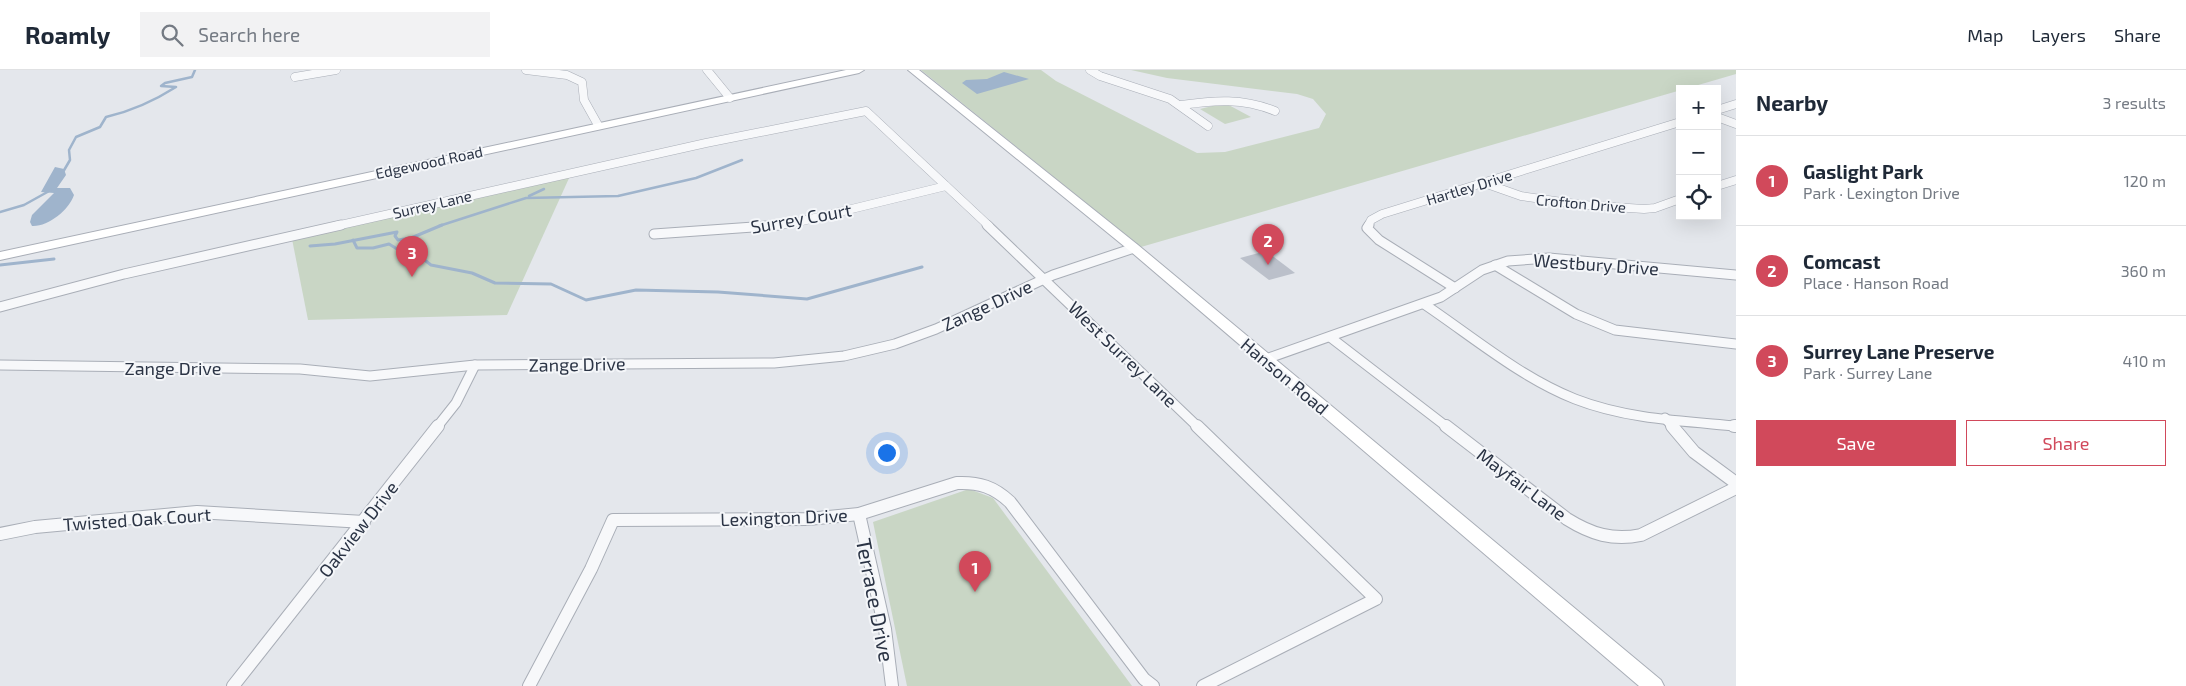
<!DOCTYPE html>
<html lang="en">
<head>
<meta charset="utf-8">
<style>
  :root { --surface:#fff; --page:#f2f2f3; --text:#1f2937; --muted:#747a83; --line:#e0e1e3; --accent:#d1495b }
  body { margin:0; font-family:"Exo 2",sans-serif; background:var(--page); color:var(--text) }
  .controls { position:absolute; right:15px; top:15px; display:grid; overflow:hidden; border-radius:0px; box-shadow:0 5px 20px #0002 }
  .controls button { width:45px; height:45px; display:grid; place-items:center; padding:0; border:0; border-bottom:1px solid var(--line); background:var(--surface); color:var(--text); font:25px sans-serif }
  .you { position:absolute; left:886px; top:382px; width:18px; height:18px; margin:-12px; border:4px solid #fff; border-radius:50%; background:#1a73e8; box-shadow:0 0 0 8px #1a73e833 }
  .badge { display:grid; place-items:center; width:32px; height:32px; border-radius:50%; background:var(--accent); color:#fff; font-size:16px; font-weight:700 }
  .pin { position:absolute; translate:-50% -41px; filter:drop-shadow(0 1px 2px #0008) }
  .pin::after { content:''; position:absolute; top:26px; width:18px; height:15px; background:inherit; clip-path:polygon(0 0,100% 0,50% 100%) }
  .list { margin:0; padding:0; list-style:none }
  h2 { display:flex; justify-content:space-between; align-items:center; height:65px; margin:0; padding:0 20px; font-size:21px }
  h2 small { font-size:16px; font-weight:400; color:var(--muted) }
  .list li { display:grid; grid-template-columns:32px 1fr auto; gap:15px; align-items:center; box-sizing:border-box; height:90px; padding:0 20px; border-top:1px solid var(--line) }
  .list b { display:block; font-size:19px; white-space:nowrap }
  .list p { margin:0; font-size:16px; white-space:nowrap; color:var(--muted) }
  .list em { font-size:16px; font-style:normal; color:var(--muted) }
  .actions { display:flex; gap:10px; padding:15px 20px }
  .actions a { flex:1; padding:11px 0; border:1px solid var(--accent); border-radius:0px; text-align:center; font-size:18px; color:var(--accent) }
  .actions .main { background:var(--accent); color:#fff }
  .icon { flex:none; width:28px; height:28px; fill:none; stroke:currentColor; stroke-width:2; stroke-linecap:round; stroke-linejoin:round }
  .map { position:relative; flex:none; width:1736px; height:616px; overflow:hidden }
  header { display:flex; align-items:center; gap:30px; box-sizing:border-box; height:70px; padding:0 25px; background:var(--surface); border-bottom:1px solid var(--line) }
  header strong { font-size:24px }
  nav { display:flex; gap:28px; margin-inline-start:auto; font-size:18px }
  .search { width:350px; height:45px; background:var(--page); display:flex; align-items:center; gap:12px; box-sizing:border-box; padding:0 18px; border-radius:0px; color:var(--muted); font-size:19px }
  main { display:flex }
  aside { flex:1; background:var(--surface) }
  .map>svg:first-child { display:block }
  .green { fill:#c9d6c5 }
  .water { fill:#9fb4cc }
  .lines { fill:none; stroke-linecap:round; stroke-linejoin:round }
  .stream-far1 { stroke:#9fb4cc; stroke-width:2.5 }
  .stream { stroke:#9fb4cc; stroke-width:3 }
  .building { fill:#bbc0ca }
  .street-far2-casing { stroke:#a9aeb7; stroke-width:9 }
  .street-far1-casing { stroke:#a9aeb7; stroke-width:11 }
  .street-casing { stroke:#a9aeb7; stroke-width:14 }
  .secondary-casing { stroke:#a9aeb7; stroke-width:2 }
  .street-far2 { stroke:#f7f8fa; stroke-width:8 }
  .street-far1 { stroke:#f7f8fa; stroke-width:9 }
  .street { stroke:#f7f8fa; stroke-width:12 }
  .secondary { fill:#fff; fill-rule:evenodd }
  .labels { text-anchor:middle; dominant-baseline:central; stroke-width:4; stroke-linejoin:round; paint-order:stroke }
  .far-street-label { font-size:15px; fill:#2b3445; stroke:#f4f6f9 }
  .street-label { font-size:18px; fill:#2b3445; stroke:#f4f6f9 }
  .near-street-label { font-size:21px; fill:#2b3445; stroke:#f4f6f9 }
</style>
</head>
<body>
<header>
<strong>Roamly</strong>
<div class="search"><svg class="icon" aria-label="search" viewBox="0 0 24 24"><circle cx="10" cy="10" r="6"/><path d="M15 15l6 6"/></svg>Search here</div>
<nav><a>Map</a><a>Layers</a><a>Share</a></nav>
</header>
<main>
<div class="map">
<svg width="1736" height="616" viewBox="0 0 1736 616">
  <rect width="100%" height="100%" fill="#e4e7ec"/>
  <g class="green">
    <polygon points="921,0 1041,0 1056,11 1197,83 1225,82 1319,58 1326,44 1313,29 1297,24 1167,8 1131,0 1736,0 1736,4 1141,177"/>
    <polygon points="1225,33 1251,47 1225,54 1200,39"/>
    <polygon points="570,106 507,245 308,250 292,169"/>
    <polygon points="969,419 993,428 1132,616 907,616 873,452"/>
  </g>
  <g class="water">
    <polygon points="1004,2 1029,9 977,24 962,13 966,10 987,9"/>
    <path d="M55,97L64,99L66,105L57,118H70L74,125C69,140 48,157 32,156L30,152L32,145L54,123L41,122Z"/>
  </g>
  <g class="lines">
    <g class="stream-far1">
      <path d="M63,102L70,90L69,80L76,67L100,57L106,47C132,41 154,31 176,17L161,16L165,13L192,7L195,0"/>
      <polyline points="529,126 544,119"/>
      <polyline points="0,142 24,135 51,120"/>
      <polyline points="439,156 526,128 618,126 696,108 742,90"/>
    </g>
    <g class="stream">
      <polyline points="353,170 357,178 373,178 389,174 402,182 422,188 431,195 472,203 495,213 551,214 586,230 636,220 718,222 807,229 922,197"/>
      <polyline points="310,176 335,174 397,162 395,166 398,170 411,168 442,155"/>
      <polyline points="0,195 54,189"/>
    </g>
  </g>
  <polygon class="building" points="1266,181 1295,203 1269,210 1240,188"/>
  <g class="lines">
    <defs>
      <g id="street-far2">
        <polyline points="526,0 567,5 582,12 584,30 598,55"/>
        <polyline points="707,0 730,28"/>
        <polyline points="1090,0 1100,6 1170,29 1208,56"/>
        <polyline points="295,7 336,0"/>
        <path d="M1181,35C1215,30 1243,28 1275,41"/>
        <polyline points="1717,40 1736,34"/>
        <polyline points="1717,47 1736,54"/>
        <polyline points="1484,113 1521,126 1583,135 1644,139 1655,138 1680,129"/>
        <polyline points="1717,116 1736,110"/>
        <polyline points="336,156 706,73 866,41 989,156"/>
        <polyline points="772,156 794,153 946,116"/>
        <polyline points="1368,156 1371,150 1382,144 1680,52"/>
      </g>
      <g id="street-far1">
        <polyline points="987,155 1198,357"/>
        <polyline points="1369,155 1367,158 1379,170 1455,218"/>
        <polyline points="654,164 781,155"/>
        <polyline points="1495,195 1576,244 1615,260 1736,274"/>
        <path d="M1424,234C1473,267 1520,307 1575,329C1626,349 1682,351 1736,356"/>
        <polyline points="0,237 124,204 341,155"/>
        <polyline points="1330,267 1447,357"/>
        <polyline points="1266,289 1441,227 1482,200 1508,191 1549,188 1736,205"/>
        <polyline points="0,295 300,299 370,306 475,295 774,293 844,286 895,274 936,259 1053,205 1134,178"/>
        <polyline points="1665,348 1673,357"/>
        <polyline points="437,357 456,333 475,295"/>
      </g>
      <g id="street">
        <polyline points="1197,356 1376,529 1203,616"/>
        <path d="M1446,356L1567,449C1591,464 1613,471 1641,465L1736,418"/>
        <polyline points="1672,356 1694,382 1736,413"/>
        <polyline points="1734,356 1736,356"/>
        <polyline points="859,444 885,559 892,616"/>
        <polyline points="0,464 35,457 197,442 364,452"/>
        <polyline points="233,616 438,356"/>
        <path d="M529,616L591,499L613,450L808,449L859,444L957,413C979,412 994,417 1010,432L1144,609L1153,616"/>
      </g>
      <g id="secondary">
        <polygon points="846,0 864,0 859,3 0,190 0,182"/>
        <polygon points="908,0 919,0 1138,175 1661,610 1664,616 1639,616 1130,181"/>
      </g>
    </defs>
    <use href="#street-far2" class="street-far2-casing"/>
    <use href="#street-far1" class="street-far1-casing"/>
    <use href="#street" class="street-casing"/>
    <use href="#secondary" class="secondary-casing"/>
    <use href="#street-far2" class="street-far2"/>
    <use href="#street-far1" class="street-far1"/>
    <use href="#street" class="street"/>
    <use href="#secondary" class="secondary"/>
  </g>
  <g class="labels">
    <g class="far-street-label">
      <text transform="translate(429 92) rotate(-12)">Edgewood Road</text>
      <text transform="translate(1469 117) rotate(-17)">Hartley Drive</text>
      <text transform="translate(1581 133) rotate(5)">Crofton Drive</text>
      <text transform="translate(432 134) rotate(-13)">Surrey Lane</text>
    </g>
    <g class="street-label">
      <text transform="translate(801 148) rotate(-10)">Surrey Court</text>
      <text transform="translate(1596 194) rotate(4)">Westbury Drive</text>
      <text transform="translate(987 235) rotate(-25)">Zange Drive</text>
      <text transform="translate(1123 284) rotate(44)">West Surrey Lane</text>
      <text transform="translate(577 294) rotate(-1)">Zange Drive</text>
      <text x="173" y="298">Zange Drive</text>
      <text transform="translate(1285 306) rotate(40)">Hanson Road</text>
      <text transform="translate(1522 414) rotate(37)">Mayfair Lane</text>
      <text transform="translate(784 447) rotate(-2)">Lexington Drive</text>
      <text transform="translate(137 449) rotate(-4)">Twisted Oak Court</text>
      <text transform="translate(358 459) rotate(-52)">Oakview Drive</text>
    </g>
    <g class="near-street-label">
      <text transform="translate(876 530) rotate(79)">Terrace Drive</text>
    </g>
  </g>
</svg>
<div class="controls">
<button>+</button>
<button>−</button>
<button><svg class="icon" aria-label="locate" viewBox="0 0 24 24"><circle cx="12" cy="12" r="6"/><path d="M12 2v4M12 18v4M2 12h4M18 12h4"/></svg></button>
</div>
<div class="you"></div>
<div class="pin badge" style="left:975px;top:522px">1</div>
<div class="pin badge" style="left:1268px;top:195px">2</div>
<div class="pin badge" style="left:412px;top:207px">3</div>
</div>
<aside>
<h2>Nearby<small>3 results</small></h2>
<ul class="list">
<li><span class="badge">1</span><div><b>Gaslight Park</b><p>Park · Lexington Drive</p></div><em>120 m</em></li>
<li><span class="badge">2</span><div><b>Comcast</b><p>Place · Hanson Road</p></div><em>360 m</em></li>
<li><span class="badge">3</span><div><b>Surrey Lane Preserve</b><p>Park · Surrey Lane</p></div><em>410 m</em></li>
</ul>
<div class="actions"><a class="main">Save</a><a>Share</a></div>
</aside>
</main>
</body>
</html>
